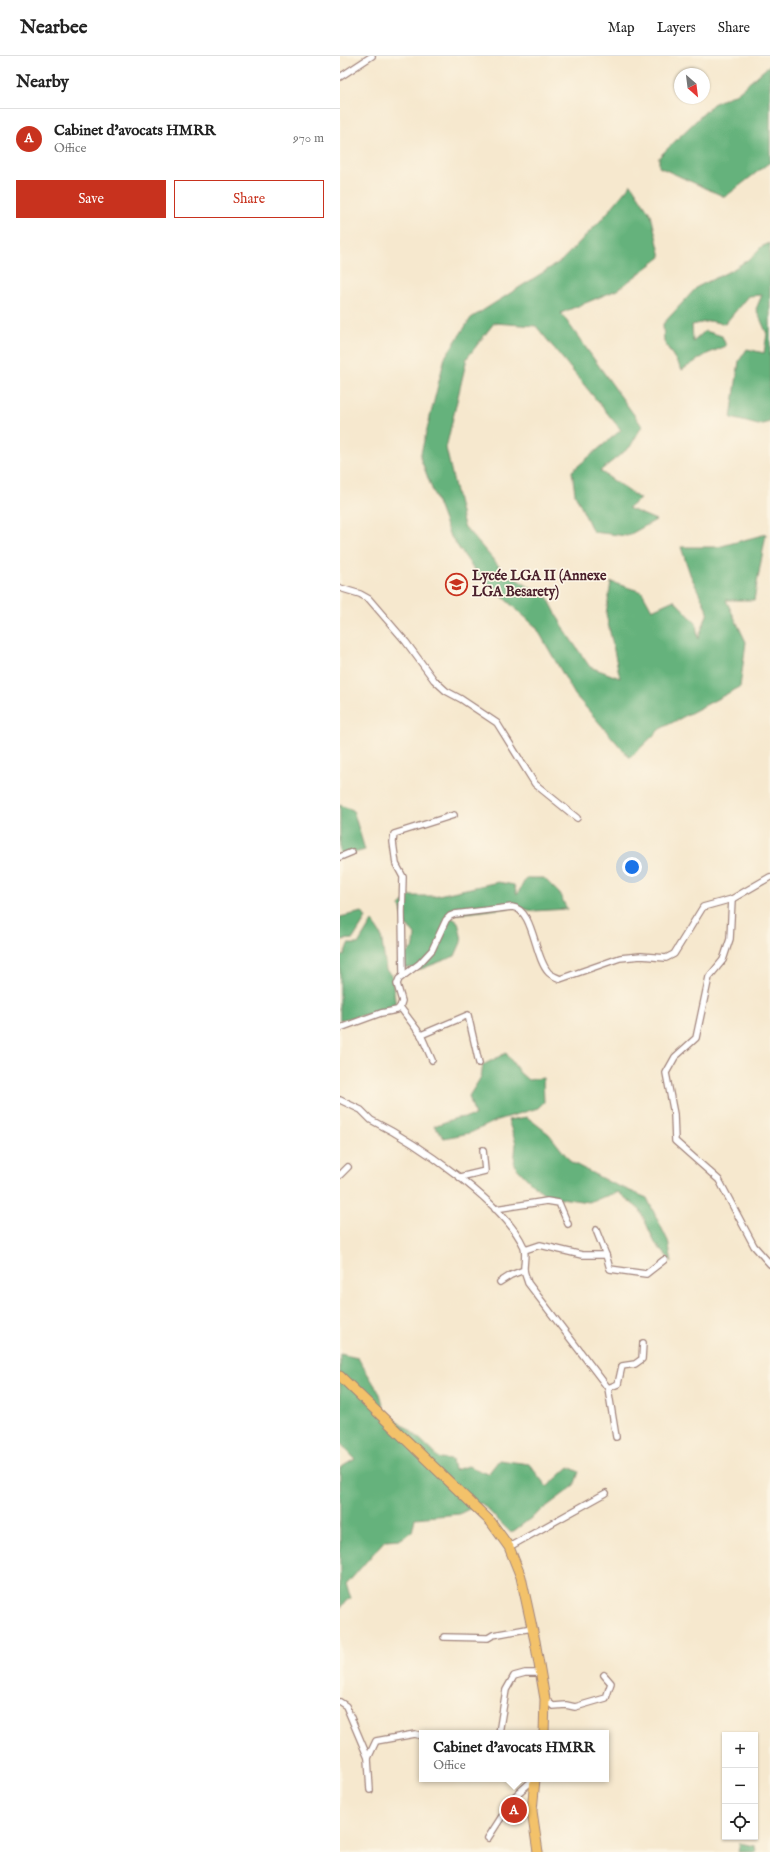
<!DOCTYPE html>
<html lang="en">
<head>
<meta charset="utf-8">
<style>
  :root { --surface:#fff; --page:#f2f2f2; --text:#222; --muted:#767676; --line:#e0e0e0; --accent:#c8321e }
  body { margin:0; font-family:"IM FELL English",serif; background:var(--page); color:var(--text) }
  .controls { position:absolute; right:12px; bottom:12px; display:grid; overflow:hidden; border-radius:0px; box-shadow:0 1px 3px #0004 }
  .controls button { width:36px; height:36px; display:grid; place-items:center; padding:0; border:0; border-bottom:1px solid var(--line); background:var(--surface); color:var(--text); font:20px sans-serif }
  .compass { position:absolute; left:334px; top:12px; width:36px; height:36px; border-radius:50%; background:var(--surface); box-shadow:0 1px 3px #0004; rotate:152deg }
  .you { position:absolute; left:292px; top:811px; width:14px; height:14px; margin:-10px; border:3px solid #fff; border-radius:50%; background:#1a73e8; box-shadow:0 0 0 6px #1a73e833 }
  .badge { display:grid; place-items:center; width:26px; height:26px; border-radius:50%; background:var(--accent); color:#fff; font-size:13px; font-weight:700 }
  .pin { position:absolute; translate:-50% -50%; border:2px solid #fff; box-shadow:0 1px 4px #0006 }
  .popup { position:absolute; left:79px; top:1674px; width:190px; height:52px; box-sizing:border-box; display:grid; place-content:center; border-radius:0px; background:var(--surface); filter:drop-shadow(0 1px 3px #0005); font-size:13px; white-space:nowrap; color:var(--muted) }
  .popup b { font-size:15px; color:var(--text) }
  .popup::after { content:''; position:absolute; left:50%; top:100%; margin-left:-8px; border:8px solid transparent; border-top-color:var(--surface) }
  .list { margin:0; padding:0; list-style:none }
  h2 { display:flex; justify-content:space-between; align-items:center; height:52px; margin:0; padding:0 16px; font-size:17px }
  h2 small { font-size:13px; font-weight:400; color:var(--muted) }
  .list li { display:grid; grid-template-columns:26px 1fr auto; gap:12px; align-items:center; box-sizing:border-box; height:60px; padding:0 16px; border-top:1px solid var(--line) }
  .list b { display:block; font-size:15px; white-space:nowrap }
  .list p { margin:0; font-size:13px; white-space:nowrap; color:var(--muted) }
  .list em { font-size:13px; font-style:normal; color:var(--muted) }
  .actions { display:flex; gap:8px; padding:12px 16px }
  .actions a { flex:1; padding:9px 0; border:1px solid var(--accent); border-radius:0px; text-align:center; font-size:14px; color:var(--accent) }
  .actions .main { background:var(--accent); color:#fff }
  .icon { flex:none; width:22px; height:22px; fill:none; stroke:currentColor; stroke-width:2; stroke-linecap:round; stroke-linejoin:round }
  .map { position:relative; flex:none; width:430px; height:1796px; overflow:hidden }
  header { display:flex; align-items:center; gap:24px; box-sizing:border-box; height:56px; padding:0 20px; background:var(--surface); border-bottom:1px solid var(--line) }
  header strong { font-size:19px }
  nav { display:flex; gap:22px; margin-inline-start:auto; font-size:14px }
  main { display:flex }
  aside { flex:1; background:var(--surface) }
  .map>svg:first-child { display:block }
  .forest { fill:#65b27b; stroke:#586853 }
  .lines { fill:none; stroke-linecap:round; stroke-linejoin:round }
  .minor-casing { stroke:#a0847c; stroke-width:8 }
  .primary-casing { stroke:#a0847c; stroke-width:11 }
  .minor { stroke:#fff; stroke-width:5.5 }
  .primary { stroke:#f3c26a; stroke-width:9 }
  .labels { text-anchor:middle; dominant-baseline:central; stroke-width:3.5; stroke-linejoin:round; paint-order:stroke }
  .poi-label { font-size:14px; font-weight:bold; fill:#4a1f2b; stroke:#fcf5e5; text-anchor:start }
</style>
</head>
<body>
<header>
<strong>Nearbee</strong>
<nav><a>Map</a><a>Layers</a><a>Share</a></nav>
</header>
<main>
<aside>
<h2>Nearby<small></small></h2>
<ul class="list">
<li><span class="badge">A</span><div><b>Cabinet d'avocats HMRR</b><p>Office</p></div><em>970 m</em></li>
</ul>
<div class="actions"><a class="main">Save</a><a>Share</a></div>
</aside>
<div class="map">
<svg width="430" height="1796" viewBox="0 0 430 1796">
  <rect width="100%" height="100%" fill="#fcf5e5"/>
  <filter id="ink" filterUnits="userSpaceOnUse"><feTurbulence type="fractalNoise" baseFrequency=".025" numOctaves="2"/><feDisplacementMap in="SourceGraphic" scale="8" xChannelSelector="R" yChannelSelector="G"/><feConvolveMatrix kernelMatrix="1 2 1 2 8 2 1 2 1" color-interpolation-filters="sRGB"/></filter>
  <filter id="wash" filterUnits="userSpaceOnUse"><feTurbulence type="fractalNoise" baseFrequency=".012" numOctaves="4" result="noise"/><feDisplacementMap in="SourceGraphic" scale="16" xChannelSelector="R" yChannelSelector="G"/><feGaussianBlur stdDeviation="0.9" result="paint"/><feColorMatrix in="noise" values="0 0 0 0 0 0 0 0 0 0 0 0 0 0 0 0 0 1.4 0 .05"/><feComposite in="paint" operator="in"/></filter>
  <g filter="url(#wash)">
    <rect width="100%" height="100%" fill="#f6e8ce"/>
    <g class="forest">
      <polygon points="430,9 430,106 385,141 319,111 319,101 373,48 397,37"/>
      <polygon points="291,128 311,159 321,201 277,234 221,257 302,370 290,391 260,415 300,443 288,452 316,464 287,480 253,476 235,438 232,415 281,374 196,270 154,267 127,302 106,392 124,470 164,516 208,542 225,575 250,611 280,622 266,558 271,526 302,536 312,554 334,544 356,567 358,583 368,556 350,518 341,491 378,491 426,478 414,544 386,544 406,586 400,631 320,673 290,702 235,639 196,571 138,519 109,478 80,401 105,301 131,262 221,205 263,162"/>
      <polygon points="430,187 430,366 418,369 391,362 399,305 407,293 424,297 427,278 416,253 422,239 408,240 385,268 370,265 352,269 353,286 365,275 382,280 386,290 367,298 342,314 324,286 323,268 357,231 392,214 412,201 421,191"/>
      <polygon points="0,749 13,754 25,794 0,801"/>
      <polygon points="186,822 204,822 219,837 227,853 193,855 176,851 108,859 118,866 122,884 115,900 81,913 61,911 65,899 74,890 75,879 72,874 66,870 60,850 70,840 94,840 158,826 174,829 177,839"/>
      <polygon points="22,856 26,862 13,883 0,884 0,861"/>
      <polygon points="32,865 41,879 46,914 52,920 56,952 0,964 0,899 4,899 8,888 18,888"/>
      <polygon points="166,997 180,1017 188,1024 203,1022 204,1046 198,1052 158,1064 130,1077 104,1082 94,1070 116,1062 135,1060 129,1040 141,1021 143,1009"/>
      <polygon points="187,1061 209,1078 231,1106 269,1126 307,1142 328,1185 332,1206 315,1187 300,1154 278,1136 248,1146 207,1140 190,1126 174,1109 176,1087 168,1064"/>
      <path d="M0,1298L18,1302L40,1338L46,1358C64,1367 86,1388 100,1403L112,1404L114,1414L128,1410L148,1418L159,1404L189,1408L207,1431L229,1411L239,1416L234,1430L171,1477L141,1447L119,1458L75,1462L72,1476L61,1483L45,1484L6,1529L11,1542L0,1551V1412L15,1403L0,1387Z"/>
      <polygon points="400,1787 415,1790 416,1796 398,1796"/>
    </g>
  </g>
  <g filter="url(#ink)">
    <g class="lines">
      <defs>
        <g id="minor">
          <polyline points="0,21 32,0"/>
          <polyline points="0,532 20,538 29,543 66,586 94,624 106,635 121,643 157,667 195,728 237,762"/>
          <polyline points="0,801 12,796"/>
          <polyline points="392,843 390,883 383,904 369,921 356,982 335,1001 326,1017 334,1058 335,1085 379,1124 414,1190 430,1208"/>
          <polyline points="63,919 62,856 63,821 56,808 53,786 54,778 114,759"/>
          <polyline points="60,951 81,979 92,1004"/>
          <path d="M0,972L41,957L57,954L60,951L62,945L57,928L59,923L79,908L92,894L106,864L110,860L115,858L172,851C194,853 194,902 209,917C212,920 217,921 220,923L280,902L301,900L326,902L334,898L363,851L392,843L430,821"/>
          <polyline points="81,979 128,959 139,1007"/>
          <path d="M0,1044L21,1054L31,1064C75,1086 164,1146 184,1191C186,1198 184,1206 184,1213C184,1217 187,1223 188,1227L268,1332L276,1381"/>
          <polyline points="0,1119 8,1111"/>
          <polyline points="120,1121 145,1115 143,1094"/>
          <polyline points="155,1153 207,1145 219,1147 228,1168"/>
          <polyline points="256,1174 266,1199"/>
          <polyline points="185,1194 200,1189 242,1199 266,1199 270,1213 306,1218 324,1204"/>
          <polyline points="160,1226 171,1219 184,1214"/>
          <polyline points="268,1332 278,1328 282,1310 295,1308 302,1303 303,1287"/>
          <polyline points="169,1491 266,1437"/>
          <polyline points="104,1581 148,1582 153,1579 192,1572"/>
          <polyline points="205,1643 213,1650 226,1649 235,1651 266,1642 271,1627 264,1619"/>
          <polyline points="0,1646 6,1650 28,1702"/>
          <polyline points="159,1677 166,1634 174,1620 185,1617 201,1617"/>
          <polyline points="30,1734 28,1702 36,1685 75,1678 82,1680"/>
          <polyline points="148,1782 175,1740 194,1723"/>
        </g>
        <g id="primary">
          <polyline points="0,1320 151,1466 169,1491 181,1521 195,1585 205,1643 204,1677"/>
          <polyline points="195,1723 192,1755 198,1796"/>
        </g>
      </defs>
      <use href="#minor" class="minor-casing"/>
      <use href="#primary" class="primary-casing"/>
      <use href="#minor" class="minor"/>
      <use href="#primary" class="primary"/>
    </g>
  </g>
  <defs>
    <symbol id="school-ring" viewBox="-11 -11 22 22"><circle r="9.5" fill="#fcf5e5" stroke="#c8321e" stroke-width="1.5"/><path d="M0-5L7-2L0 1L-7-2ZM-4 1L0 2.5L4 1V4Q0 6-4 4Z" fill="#c8321e"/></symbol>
  </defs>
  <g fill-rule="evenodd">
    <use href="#school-ring" x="104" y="516" width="25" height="25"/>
  </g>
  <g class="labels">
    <g class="poi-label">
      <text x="132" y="520">Lycée LGA II (Annexe<tspan x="132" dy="16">LGA Besarety)</tspan></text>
    </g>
  </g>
</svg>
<div class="controls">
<button>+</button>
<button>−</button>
<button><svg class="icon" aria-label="locate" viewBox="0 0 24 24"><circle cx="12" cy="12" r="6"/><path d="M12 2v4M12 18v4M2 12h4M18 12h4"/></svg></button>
</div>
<svg class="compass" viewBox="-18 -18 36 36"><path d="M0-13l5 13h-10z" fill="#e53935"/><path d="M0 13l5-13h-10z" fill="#767676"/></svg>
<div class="you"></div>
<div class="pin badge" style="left:174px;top:1754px">A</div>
<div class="popup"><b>Cabinet d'avocats HMRR</b>Office</div>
</div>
</main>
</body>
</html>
